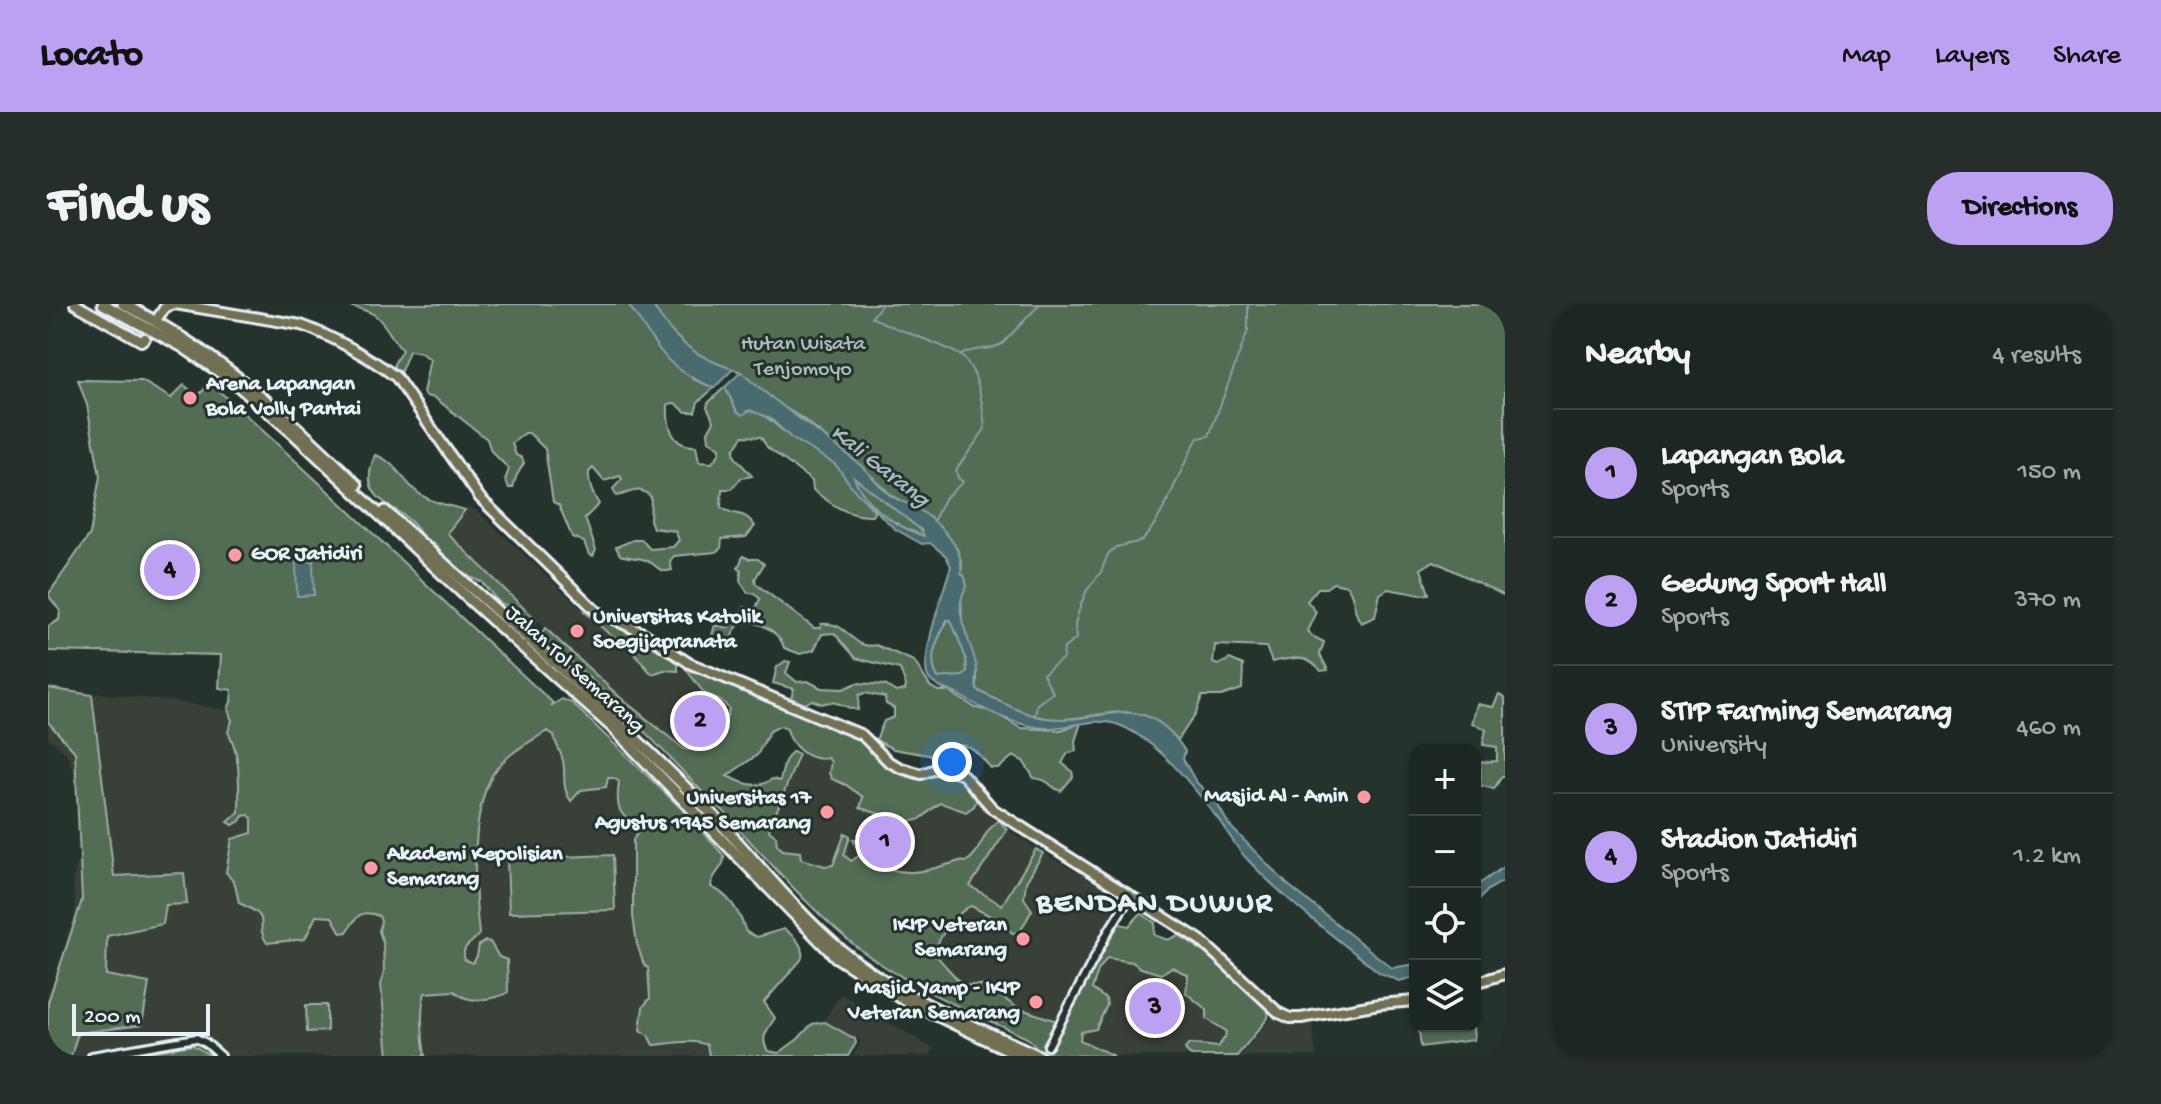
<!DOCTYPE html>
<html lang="en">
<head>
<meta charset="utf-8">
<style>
  :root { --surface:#1c2622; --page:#252e2a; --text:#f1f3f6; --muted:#a0a5a5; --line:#3a4340; --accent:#bca0f2 }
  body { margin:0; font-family:"Gochi Hand",sans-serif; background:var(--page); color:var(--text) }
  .controls { position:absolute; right:24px; bottom:24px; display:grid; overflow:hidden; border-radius:16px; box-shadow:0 2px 6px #0004 }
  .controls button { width:72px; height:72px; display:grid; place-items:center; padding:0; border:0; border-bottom:2px solid var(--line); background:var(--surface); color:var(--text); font:40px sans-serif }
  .scale { position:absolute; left:24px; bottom:20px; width:138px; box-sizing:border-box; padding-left:8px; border:4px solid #e8f1f8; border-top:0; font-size:22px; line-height:28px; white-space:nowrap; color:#e8f1f8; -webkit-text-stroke:6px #26332d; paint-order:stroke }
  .you { position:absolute; left:904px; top:458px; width:28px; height:28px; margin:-20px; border:6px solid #fff; border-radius:50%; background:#1a73e8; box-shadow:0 0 0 12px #1a73e833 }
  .badge { display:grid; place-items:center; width:52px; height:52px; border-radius:50%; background:var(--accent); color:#111; font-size:26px; font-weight:700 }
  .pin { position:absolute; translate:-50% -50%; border:4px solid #fff; box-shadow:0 2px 8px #0006 }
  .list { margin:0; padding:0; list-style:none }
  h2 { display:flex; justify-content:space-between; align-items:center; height:104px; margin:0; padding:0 32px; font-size:34px }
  h2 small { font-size:26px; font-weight:400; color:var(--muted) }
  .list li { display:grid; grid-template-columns:52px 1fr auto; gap:24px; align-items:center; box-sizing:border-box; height:128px; padding:0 32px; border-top:2px solid var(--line) }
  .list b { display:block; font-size:30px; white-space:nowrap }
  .list p { margin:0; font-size:26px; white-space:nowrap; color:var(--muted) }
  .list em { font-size:26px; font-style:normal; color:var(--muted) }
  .icon { flex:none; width:44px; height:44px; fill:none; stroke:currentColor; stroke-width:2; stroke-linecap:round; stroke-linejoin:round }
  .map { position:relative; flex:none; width:1457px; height:752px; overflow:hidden; border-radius:32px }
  header { display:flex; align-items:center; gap:48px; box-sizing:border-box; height:112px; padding:0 40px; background:var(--accent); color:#111 }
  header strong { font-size:38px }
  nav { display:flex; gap:44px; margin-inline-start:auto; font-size:28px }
  .intro { display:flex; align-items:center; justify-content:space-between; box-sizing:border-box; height:192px; padding:0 48px }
  h1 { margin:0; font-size:56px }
  .button { padding:20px 36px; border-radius:32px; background:var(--accent); color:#111; font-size:28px; font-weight:700 }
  main { display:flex; gap:48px; padding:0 48px }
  aside { flex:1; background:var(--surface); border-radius:32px; box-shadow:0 2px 6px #0004 }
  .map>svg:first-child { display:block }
  .built { fill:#393f37 }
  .green { fill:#536d54; stroke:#9eafa6; stroke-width:2 }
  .water { fill:#486a6e; stroke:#88a0a5; stroke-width:2; fill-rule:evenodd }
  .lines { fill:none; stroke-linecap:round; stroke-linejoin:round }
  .stream { stroke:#88a0a5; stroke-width:2 }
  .minor-casing { stroke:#e8f1f8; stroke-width:12 }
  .major-casing { stroke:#e8f1f8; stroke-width:14 }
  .highway-casing { stroke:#e8f1f8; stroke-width:15 }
  .minor { stroke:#26332d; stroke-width:6 }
  .major { stroke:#716f52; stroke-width:8 }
  .highway { stroke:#716f52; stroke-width:9 }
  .poi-dot { fill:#ff9aa2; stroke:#26332d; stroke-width:3 }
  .labels { text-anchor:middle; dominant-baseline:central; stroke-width:6; stroke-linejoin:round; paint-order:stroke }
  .park-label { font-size:22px; fill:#acbcb6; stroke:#26332d }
  .poi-label { font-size:22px; font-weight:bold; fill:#e8f1f8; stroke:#26332d; text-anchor:start }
  .street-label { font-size:22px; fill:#e8f1f8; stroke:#26332d }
  .water-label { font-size:24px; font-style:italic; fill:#a8bbc1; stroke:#26332d }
  .district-label { font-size:30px; font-weight:bold; letter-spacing:2px; fill:#e8f1f8; stroke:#26332d }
</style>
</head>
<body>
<header>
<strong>Locato</strong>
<nav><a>Map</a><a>Layers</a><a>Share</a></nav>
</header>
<div class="intro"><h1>Find us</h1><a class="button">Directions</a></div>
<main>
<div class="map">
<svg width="1457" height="752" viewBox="0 0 1457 752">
  <rect width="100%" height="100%" fill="#26332d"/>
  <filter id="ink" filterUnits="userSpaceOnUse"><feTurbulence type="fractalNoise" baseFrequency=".0125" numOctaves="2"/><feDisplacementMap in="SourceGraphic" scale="16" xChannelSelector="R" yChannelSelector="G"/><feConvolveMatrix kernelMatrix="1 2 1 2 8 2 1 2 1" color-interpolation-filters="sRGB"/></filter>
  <g filter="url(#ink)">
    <g class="built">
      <polygon points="420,203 428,206 563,332 574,336 604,370 637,364 656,389 675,398 681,405 673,435 657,439 649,447 636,445 574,395 504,330 401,231 400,228 410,212"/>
      <polygon points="0,384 124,397 190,408 450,457 518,396 551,428 691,752 0,752 0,689 11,667 20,628 28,617 25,575 31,550 32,521 24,462 19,450 0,434"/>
      <polygon points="754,448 774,456 780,454 783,458 784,475 798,481 815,493 813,504 862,517 871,516 882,504 893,499 908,503 931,491 936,503 951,516 922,556 918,558 857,568 846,568 839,566 805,539 812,551 803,557 796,551 802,532 785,561 766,560 753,555 747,547 735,546 729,541 721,527 751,450"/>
      <polygon points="959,526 988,544 955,602 922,582"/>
      <polygon points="995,549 1081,597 1012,718 970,704 935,681 915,681 889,653 888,646 896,629 919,602 932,604 947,617 956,619 964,629 972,628 981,613 983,602 976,595 978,578"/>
      <polygon points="1059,654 1124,663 1140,672 1139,689 1159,706 1160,715 1178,727 1174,739 1166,744 1147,739 1143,752 1066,752 1032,737 1033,729 1046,727 1052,719 1055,692 1044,685 1050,667"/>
      <polygon points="793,690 886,745 882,752 805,752 813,737 776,716"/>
      <polygon points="1227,709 1264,715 1268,752 1192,752"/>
    </g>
    <g class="green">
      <path d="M294,0H580L645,75L666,84L650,98L647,108H638L627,99L620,100C619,121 623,143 648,142L651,158L664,159L671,150L672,144L661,137L660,128L666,117L659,103L660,99L677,83L689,107C718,103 722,119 743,133C757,142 773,149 786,159C802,172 811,193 827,207L824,212C800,213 783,200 765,186L764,177L719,143L713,133L695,132L686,146L687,153L704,172L693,174L684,185H674L673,203C687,214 694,204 707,222L698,233L674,235L673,244L668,248L626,252L622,257L624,266C610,270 611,262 600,257C592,253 581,254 572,251L568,243L585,236H594L602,245L625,243L631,236L627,227L605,224L602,216L603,193C590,180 582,190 568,192L565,185L574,175L572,172L556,177L545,164L541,168C540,180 544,190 551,200L537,214L548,246L545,252L541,251L536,238L524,233L511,201L505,198L497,145L481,129H477L464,139L468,151L474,154L476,159L468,173L465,184H461L457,176L461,165L443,147L439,135L387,94L378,92L375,89L382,55L371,48L361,47L353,67L346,66V60L354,46C343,35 338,18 325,10C316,5 303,3 294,0Z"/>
      <path d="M604,0H1457V292L1386,257L1373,265L1381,290L1373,291L1340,285L1332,290L1327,313L1313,319C1304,307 1308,293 1299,282L1285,279L1278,284H1270L1259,297L1268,308L1259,327L1264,332L1276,338L1272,351L1280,366L1273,367C1258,348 1244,354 1224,358L1218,343L1167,341L1165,359L1170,361L1182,355L1195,361L1194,385L1173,392H1154L1148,409L1130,436C1084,385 1051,421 997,414C972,410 951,397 929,386V367L914,318L913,291L918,279L916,271L913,269L914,260L909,245L884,215L843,191L812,161L755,115L720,93L693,68L657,56L637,41L616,20Z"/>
      <path d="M30,76L94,77L123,94L136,81L150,92L162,79C280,183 390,294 505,399L503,402L514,395L524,399L643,514L676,552C677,565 664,568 663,583C682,591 692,609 698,628L709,633L736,625C746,632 759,643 753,656L716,698L727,714C720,725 711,734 720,747L731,749L750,735L764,720L777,718L807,735L808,739L800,752H661L659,741C642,734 623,740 605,741L600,731L592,726L595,703L602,694L600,664L596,661L589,640L585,612V536L592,525C571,510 567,506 571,478L566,474H560L558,483L533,486L523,497C513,484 518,472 515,457C513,447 507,441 506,431L499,427C481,439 463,447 450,463C421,498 426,586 431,630C424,641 412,641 417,656L425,659L429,652L431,641L437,637L442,638L451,653L459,656L460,688C452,694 428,698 418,694C413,693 410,689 406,687L377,689C372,705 374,734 377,752H340L333,681L336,667L335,639L331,627L333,617L331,612C311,604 308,614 299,628L293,629L284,613L268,612L257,635L219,639C204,617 229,616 191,599L187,580L178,568L184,535L204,529V514L200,511L195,512L192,517L185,521L180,518L191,508C191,481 193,451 180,428L184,417L180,405L183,398L184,386L171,384L173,351L0,347V322L11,316L12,307L0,291L42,230L52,172L39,101Z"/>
      <path d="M327,151C347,157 354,176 369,188C383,199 401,201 417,206L400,228L401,231L488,316L485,320L472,314L464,303L451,299L434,278L412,269L385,239L374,233C358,197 305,204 327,151Z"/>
      <path d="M806,172L873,226L877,232C850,224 814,201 806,172Z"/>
      <path d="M695,252L701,255H710L716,260L707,275L708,280L766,324H772L773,320C801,316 803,347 828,341L866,357L882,382L890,387H900L928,404L943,407L973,424L1013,426L1033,419L1027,437L1028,447L1020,449L1014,459L1024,467L1025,473L1013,487C1001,484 1004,476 986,474L975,457L965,452L951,464H943C932,452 924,438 905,442C902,451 900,460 889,460L886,452L845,445L828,436L836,417L846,413V404L838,400L837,393L817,389L811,391L810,406C799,405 786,394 774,400L764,396L757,400L743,394L746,385L725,379L729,363L737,357L742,358L738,369L749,378L760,377L773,384L795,385L809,379L837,381L848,388L857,386L858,382L852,365L808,354L786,329L774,330L766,346L752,350L736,344C733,327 698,306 686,327C683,333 683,341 681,346L676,340L663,335L667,321L680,324L697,303L707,306L712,295L706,289H700L692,277L693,266L690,264Z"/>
      <polygon points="540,306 627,352 630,357 630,367 616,366 604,370 574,336 563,332 536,307"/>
      <path d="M900,316H903L918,354L919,368L916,372L890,374C878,353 890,335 900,316Z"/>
      <path d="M497,324L574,395L636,445L649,447L657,439L673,435L681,405L675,398L656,389L637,364L640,359L814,434L846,464L860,471L871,472L901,469L912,472L931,491L926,502L918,508L893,499C883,504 880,510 872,515C860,522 825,507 812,504L815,493L798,481L784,475L781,469L783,458L780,454C761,458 743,443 739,425L732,422L722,427L709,451L679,472C694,479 709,486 724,475L732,477L737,457L744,448L751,450L721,527L728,532L729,541L735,546L752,548L753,555L777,562L785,561L797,529L802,532L796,551L803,557L812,551L805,535H815L826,541L824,554C852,578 879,566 912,557L918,558C934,548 934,527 951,516L959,526L922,582L954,601L988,545L995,549L978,578L976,594L984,606L972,628L964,629L956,619L923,602C912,605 883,639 889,652C891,655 912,678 915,681H935L970,704L1012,718L1067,619L1081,622L1093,609L1107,619L1106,631L1120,636L1130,631C1142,635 1216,696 1220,707C1221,709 1220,712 1220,714L1189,752H1143L1137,745L1141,740L1170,743L1177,733L1178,727L1159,715V706L1138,689L1140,671L1124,663L1113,670L1093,664L1084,658L1059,654L1050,667L1044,685L1058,695L1059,701L1048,725L1033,728L1032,736L1066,752C1049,752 1005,752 993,748C987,743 986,738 979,734C921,707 861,683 810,644C763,607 724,560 683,517C680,508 669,503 662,496C611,442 559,387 502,340L494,329Z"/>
      <polygon points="0,384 44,391 66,572 136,569 139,600 118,601 115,620 59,632 58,671 101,679 94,721 30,729 23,752 0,752 0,698 34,596 27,448 0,418"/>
      <polygon points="1451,390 1457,393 1457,472 1454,472 1446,485 1431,481 1433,474 1432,458 1449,457 1449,443 1435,441 1438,425 1424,419 1429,400 1445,403"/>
      <polygon points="565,551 567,606 461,609 459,555"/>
      <polygon points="258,701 279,701 279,727 259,728"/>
      <polygon points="1405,722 1425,722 1426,736 1373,743 1371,727"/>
      <polygon points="145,741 163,752 75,752"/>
    </g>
    <g class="water">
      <path d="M580,0H604C624,35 647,53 685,65L666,84C612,61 612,44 580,0Z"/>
      <path d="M693,68C730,102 773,128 811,160C822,169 831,182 842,191C851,197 861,200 870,205C890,218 917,243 913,269L916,271L919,282C901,309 926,339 929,366C929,373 927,378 929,386C951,397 973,410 998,414C1055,422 1095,381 1137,447L1135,455L1148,478L1166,494L1181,521L1239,580L1344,664L1367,660V673L1351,677L1332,669C1287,633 1239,598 1199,555C1186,542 1179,525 1167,511C1143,480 1109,436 1071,421C1047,412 1024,424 1000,424C971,424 936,406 911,391C902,386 885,383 880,373C871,356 897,282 903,262L898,252L882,239L874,240L847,225L808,188L787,160L743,134L722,114L702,106L694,111L689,107L677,83ZM806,173L873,226L876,232C849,223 816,202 806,173ZM899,316H903L918,354L919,368L915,372L890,374C878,354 890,335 899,316Z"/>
      <polygon points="265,257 266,291 249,292 248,258"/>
      <polygon points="1457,562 1457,576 1440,586 1427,600 1427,583"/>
    </g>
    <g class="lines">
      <g class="stream">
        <path d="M834,0L824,13C851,28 883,35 910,50C931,62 935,103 937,125L908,166L910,174L915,178L896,195L886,216"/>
        <path d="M913,51C926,43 941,47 954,40L992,0"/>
        <path d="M987,412L989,400L1005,389L995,370L1015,354L1016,344L1028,335L1027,320L1033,300L1039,286L1053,268L1060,250L1068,243L1094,237C1120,207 1130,167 1150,134L1161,132L1200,26V0"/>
      </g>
      <defs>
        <g id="minor">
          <polyline points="1000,742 1060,628 1083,591"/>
          <polyline points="44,752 148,734 158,739 173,752"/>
        </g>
        <g id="major">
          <polyline points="27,0 93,37 97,34"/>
          <path d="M111,12L117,3L127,0L253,21C282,31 323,54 348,73L432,194L548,307L597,330L641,359L814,431L841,458L853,464L873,470L894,463L915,471L945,505L1152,636L1231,709L1242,714H1253L1331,700L1367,697"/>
          <polyline points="1427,679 1457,670"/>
        </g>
        <g id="highway">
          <polyline points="55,0 135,43 186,78 245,129 421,295 566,425 788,653 851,693 973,752"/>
          <path d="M75,0C165,45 238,111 309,181"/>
          <path d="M337,207C442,301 549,394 648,494C698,543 740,602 794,647C851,694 925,721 991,752"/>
        </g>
      </defs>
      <use href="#minor" class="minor-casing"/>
      <use href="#major" class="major-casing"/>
      <use href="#highway" class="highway-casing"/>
      <use href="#minor" class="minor"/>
      <use href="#major" class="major"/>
      <use href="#highway" class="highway"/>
    </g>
  </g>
  <g class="poi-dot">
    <circle cx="142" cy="94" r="8"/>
    <circle cx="187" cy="251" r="8"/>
    <circle cx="529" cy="327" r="8"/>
    <circle cx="1316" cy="493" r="8"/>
    <circle cx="779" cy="508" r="8"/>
    <circle cx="323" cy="564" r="8"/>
    <circle cx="975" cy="635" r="8"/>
    <circle cx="988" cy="698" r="8"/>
  </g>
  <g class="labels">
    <g class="park-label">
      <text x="755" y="41">Hutan Wisata<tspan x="755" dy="25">Tenjomoyo</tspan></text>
    </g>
    <g class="poi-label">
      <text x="158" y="81">Arena Lapangan<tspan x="158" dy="25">Bola Volly Pantai</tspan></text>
      <text x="203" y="251">GOR Jatidiri</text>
      <text x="545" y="314">Universitas Katolik<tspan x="545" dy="25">Soegijapranata</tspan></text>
      <text x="1300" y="493" text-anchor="end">Masjid Al - Amin</text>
      <text x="763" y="495" text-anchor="end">Universitas 17<tspan x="763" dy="25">Agustus 1945 Semarang</tspan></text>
      <text x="339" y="551">Akademi Kepolisian<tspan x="339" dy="25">Semarang</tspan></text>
      <text x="959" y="622" text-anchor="end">IKIP Veteran<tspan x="959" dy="25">Semarang</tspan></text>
      <text x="972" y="685" text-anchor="end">Masjid Yamp - IKIP<tspan x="972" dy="25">Veteran Semarang</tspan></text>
    </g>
    <g class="street-label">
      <text transform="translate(526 366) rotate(42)">Jalan Tol Semarang</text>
    </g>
    <g class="water-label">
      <text transform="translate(831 163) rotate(38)">Kali Garang</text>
    </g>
    <g class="district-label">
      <text x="1107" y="601">BENDAN DUWUR</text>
    </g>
  </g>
</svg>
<div class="controls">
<button>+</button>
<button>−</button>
<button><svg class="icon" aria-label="locate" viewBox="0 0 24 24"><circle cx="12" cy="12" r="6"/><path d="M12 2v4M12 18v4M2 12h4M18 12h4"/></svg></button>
<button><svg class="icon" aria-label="layers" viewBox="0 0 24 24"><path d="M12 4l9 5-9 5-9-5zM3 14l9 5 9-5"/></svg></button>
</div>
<div class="scale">200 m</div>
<div class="you"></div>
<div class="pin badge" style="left:837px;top:538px">1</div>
<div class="pin badge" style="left:652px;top:417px">2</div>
<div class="pin badge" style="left:1107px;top:704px">3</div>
<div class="pin badge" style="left:122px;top:266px">4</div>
</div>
<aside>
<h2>Nearby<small>4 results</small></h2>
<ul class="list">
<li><span class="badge">1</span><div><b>Lapangan Bola</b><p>Sports</p></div><em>150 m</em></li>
<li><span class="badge">2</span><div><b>Gedung Sport Hall</b><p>Sports</p></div><em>370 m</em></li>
<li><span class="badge">3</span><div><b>STIP Farming Semarang</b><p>University</p></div><em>460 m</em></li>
<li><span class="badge">4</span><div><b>Stadion Jatidiri</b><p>Sports</p></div><em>1.2 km</em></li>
</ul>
</aside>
</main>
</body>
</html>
